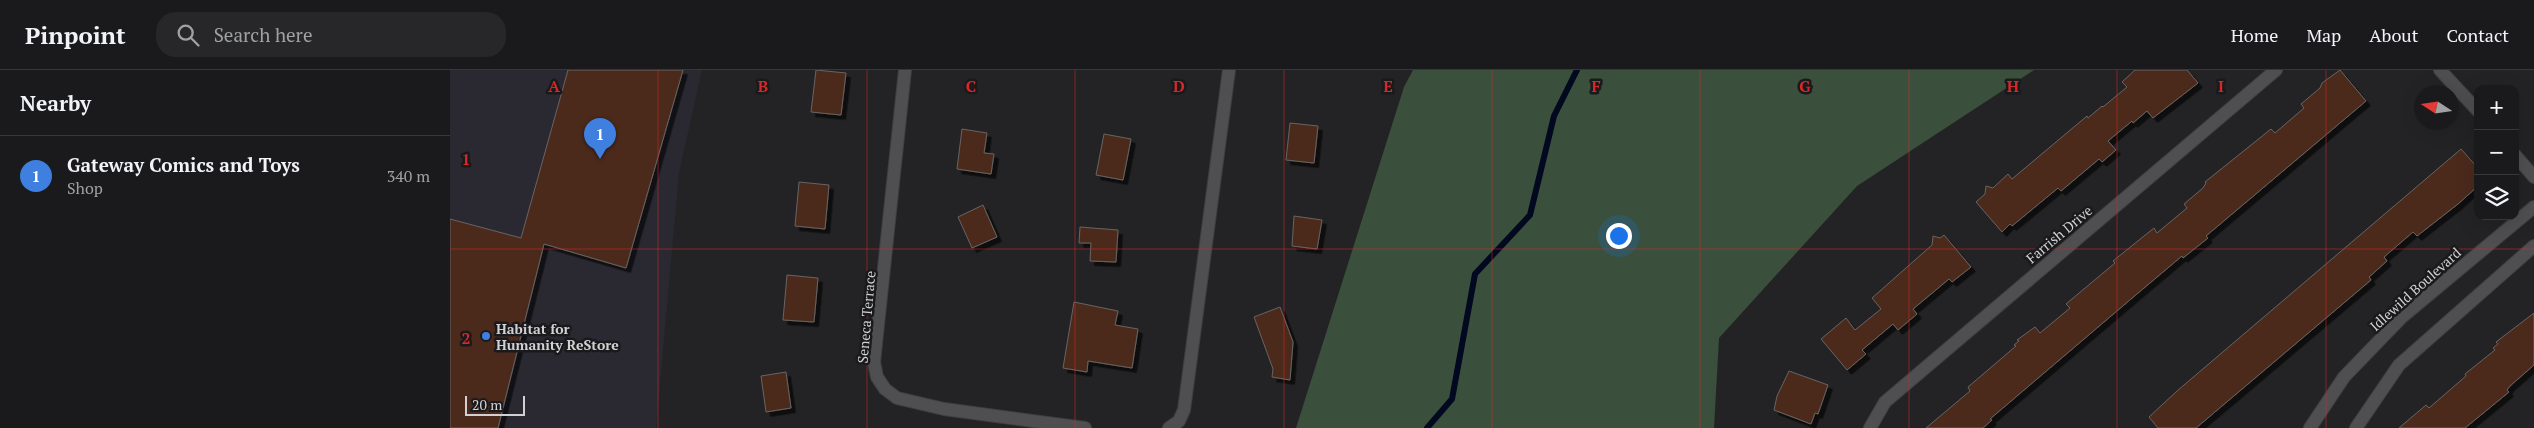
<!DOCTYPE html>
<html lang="en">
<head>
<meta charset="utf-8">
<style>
  :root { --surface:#1a1a1c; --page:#272729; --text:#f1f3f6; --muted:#9fa1a3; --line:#38383b; --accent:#2563eb }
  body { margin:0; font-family:"PT Serif",serif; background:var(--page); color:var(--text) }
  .controls { position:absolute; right:15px; top:15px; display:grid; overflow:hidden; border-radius:10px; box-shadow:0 5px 20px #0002 }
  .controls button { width:45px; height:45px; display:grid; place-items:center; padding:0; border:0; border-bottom:1px solid var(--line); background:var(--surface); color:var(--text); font:25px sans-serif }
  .compass { position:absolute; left:1964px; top:15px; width:45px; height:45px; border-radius:50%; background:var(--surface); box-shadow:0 5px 20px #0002; rotate:282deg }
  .scale { position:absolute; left:15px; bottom:12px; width:60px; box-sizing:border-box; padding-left:5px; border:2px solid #d1d1d3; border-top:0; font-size:14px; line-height:18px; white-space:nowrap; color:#d1d1d3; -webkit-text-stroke:4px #1a191c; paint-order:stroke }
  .you { position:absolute; left:1168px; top:165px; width:18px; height:18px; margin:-12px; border:4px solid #fff; border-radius:50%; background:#1a73e8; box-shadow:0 0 0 8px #1a73e833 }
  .badge { display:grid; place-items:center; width:32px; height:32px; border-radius:50%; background:var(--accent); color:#fff; font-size:16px; font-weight:700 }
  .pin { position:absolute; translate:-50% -41px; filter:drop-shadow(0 1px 2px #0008) }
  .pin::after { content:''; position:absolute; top:26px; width:18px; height:15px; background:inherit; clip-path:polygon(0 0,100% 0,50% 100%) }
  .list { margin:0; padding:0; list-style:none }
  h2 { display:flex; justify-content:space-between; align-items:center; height:65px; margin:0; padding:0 20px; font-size:21px }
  h2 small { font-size:16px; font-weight:400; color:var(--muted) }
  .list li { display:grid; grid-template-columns:32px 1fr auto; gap:15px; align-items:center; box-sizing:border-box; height:80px; padding:0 20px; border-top:1px solid var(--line) }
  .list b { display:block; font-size:19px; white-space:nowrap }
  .list p { margin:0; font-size:16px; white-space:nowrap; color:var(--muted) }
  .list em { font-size:16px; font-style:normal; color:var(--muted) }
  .icon { flex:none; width:28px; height:28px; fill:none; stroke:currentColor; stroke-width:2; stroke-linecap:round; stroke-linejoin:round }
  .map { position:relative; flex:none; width:2084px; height:358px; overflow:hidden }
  header { display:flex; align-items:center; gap:30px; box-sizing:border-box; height:70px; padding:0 25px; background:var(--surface); border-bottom:1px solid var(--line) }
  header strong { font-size:24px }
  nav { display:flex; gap:28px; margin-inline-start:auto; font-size:18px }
  .search { width:350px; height:45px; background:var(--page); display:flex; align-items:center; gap:12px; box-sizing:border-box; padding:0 18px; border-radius:20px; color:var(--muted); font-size:19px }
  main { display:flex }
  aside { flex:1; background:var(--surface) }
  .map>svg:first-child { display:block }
  .built { fill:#2a2932 }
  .green { fill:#3a503c }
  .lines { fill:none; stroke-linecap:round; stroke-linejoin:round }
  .stream { stroke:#01081f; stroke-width:6 }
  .building { fill:#4b2b1e; stroke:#686462; filter:url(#shadow) }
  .minor-casing { stroke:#3f3f42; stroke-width:14 }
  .tertiary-casing { stroke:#3f3f42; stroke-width:14 }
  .minor { stroke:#4f4f52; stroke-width:12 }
  .tertiary { stroke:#4f4f52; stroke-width:12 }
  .grid { fill:none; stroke:#d62828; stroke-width:1; stroke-opacity:0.55 }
  .shop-dot { fill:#3f7fe0; stroke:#1a191c; stroke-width:2 }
  .labels { text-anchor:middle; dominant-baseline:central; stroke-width:5; stroke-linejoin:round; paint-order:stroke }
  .street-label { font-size:14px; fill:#d1d1d3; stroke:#1a191c }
  .poi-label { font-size:14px; font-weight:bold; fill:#d1d1d3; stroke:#1a191c; text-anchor:start }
  .grid-label { font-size:16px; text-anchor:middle; font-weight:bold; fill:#d62828; stroke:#1a191c; stroke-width:5; stroke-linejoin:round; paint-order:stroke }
</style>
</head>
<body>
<header>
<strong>Pinpoint</strong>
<div class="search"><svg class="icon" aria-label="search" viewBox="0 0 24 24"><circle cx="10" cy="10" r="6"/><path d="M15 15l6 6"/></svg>Search here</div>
<nav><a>Home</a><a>Map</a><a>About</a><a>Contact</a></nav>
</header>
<main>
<aside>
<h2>Nearby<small></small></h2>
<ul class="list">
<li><span class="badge" style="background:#3f7fe0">1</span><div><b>Gateway Comics and Toys</b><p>Shop</p></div><em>340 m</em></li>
</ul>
</aside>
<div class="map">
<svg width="2084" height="358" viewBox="0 0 2084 358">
  <defs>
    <filter id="shadow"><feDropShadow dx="4.5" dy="4.5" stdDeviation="0" flood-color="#0009"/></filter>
  </defs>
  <rect width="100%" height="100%" fill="#232325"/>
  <polygon class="built" points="0,0 252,0 229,103 206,358 0,358"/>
  <polygon class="green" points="963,0 1584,0 1407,116 1269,268 1264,358 846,358 954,17"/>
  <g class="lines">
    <polyline class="stream" points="977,358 1002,329 1025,204 1080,145 1104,46 1127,0"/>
  </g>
  <g class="building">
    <polygon points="118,0 233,0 176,198 94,174 48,358 0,358 0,149 71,168"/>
    <polygon points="366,0 396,3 391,45 361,42"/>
    <polygon points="1685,0 1737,0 1748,13 1703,48 1697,41 1683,53 1682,51 1658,71 1666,80 1652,92 1649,89 1611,121 1608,118 1562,156 1560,154 1552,162 1526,132 1535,124 1536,116 1543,118 1558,104 1562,109 1637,46 1638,48 1652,36 1653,37 1677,17 1672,12"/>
    <polygon points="1890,0 1916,31 1756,166 1758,168 1733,188 1732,186 1681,229 1540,349 1542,350 1533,358 1476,358 1520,321 1518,317 1566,276 1564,275 1569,271 1567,270 1585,257 1590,263 1620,238 1616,234 1665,193 1663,191 1704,158 1707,163 1737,138 1734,134 1753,118 1756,113 1755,112 1821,59 1825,63 1854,38 1851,34 1870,18 1872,13"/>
    <polygon points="840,53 868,56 864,93 836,90"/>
    <polygon points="512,59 537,63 534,83 544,84 541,104 507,99"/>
    <polygon points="654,64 681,69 673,110 646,105"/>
    <polygon points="2011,79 2028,98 2028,116 2008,134 1967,166 1963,162 1934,187 1937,191 1919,207 1921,210 1746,358 1708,358 1699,347 1727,321"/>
    <polygon points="349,112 379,115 375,159 345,156"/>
    <polygon points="533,135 547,167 522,178 508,147"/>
    <polygon points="844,146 872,150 867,179 842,176"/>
    <polygon points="630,157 668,160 666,192 640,191 641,173 629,173"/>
    <polygon points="1494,165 1521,197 1502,212 1499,209 1463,239 1467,244 1448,260 1443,254 1412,280 1416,284 1397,300 1371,269 1396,248 1405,260 1431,239 1422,228 1482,175 1483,166 1490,168"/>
    <polygon points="337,205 368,208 364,252 333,250"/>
    <polygon points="624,232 668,241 665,255 688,259 682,298 638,291 637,302 613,298"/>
    <polygon points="830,237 843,272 840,310 822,307 823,299 804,247"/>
    <polygon points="2084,243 2084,295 2060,316 2057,320 2059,322 2015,358 1949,358 1976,335 1979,338 2016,306 2015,304 2045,280 2043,278 2048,274 2046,272"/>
    <polygon points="1339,301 1378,315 1368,344 1365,343 1361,354 1324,340 1327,326"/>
    <polygon points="336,302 341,338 316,342 311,306"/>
  </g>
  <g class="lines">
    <defs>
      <g id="minor">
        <polyline points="455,0 424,292 427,307 435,319 447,328 494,339 635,358"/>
        <polyline points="1990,0 2028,41"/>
        <polyline points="2065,85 2084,107"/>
        <polyline points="719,358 729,351 734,340 779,0"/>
        <polyline points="1420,358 1435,332 1826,0"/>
      </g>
      <g id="tertiary">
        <polyline points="1860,358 1894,307 1952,247 2084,137"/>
        <polyline points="1906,358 1949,295 2084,176"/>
      </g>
    </defs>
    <use href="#minor" class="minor-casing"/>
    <use href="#tertiary" class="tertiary-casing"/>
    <use href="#minor" class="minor"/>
    <use href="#tertiary" class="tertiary"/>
  </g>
  <path class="grid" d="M208,0V358M417,0V358M625,0V358M834,0V358M1042,0V358M1250,0V358M1459,0V358M1667,0V358M1876,0V358M0,179H2084"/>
  <circle class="shop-dot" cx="36" cy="266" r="5"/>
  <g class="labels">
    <g class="street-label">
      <text transform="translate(1609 164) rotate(-40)">Farrish Drive</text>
      <text transform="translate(1965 219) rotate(-42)">Idlewild Boulevard</text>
      <text transform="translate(416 247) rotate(-85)">Seneca Terrace</text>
    </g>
    <g class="poi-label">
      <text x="46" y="258">Habitat for<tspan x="46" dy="16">Humanity ReStore</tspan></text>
    </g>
  </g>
  <g class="grid-label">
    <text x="104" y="22">A</text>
    <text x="313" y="22">B</text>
    <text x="521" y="22">C</text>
    <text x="729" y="22">D</text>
    <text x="938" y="22">E</text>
    <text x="1146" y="22">F</text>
    <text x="1355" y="22">G</text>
    <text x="1563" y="22">H</text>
    <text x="1771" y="22">I</text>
    <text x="16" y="95">1</text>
    <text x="16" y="274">2</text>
  </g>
</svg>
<div class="controls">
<button>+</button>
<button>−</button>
<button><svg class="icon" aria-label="layers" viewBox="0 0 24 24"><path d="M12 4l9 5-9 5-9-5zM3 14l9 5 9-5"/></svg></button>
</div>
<svg class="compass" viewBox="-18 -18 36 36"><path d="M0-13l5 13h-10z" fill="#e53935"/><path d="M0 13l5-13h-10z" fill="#9fa1a3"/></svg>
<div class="scale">20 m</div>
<div class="you"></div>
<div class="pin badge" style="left:150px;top:89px;background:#3f7fe0">1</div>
</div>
</main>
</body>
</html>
